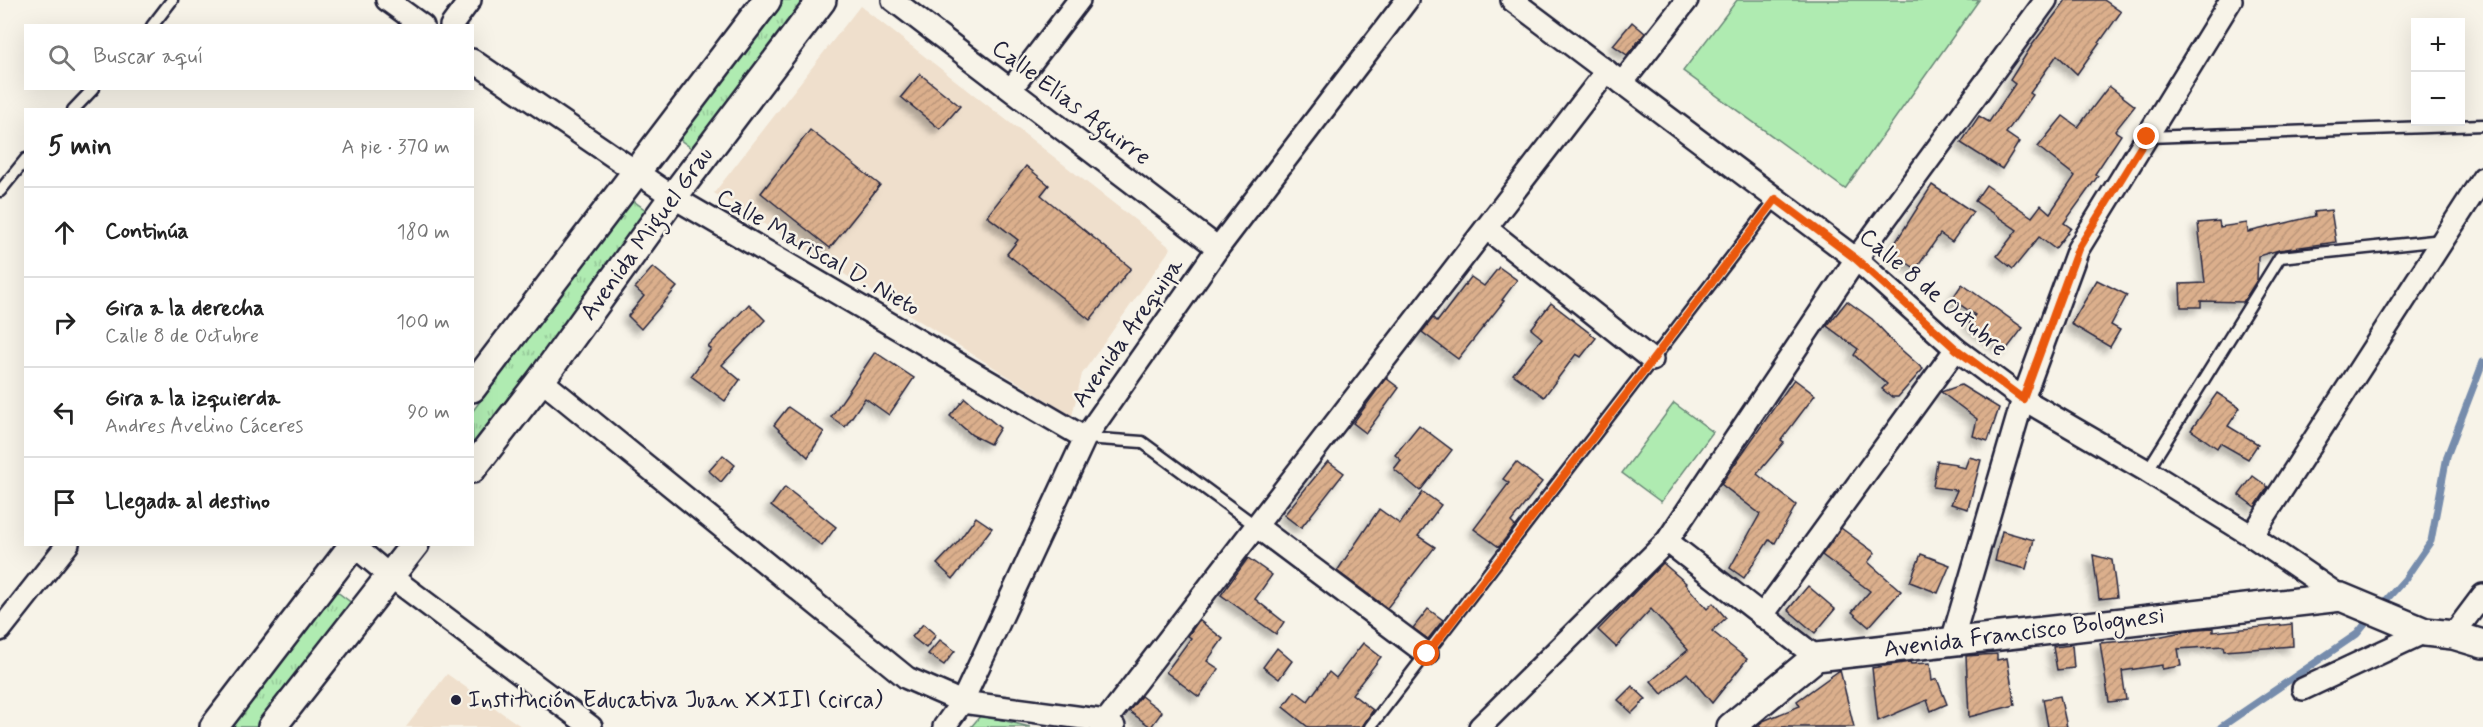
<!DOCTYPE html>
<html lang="es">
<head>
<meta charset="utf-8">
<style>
  :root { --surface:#fff; --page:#f6f6f6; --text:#222; --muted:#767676; --line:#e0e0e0 }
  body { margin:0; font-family:Mynerve,sans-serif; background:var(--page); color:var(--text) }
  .controls { position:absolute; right:18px; top:18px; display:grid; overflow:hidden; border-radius:0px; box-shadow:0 6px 24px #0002 }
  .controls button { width:54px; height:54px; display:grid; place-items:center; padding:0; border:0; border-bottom:2px solid var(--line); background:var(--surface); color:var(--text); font:30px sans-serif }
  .stop { position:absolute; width:18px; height:18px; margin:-14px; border:4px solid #ea580c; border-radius:50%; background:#fff }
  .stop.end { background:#ea580c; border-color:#fff; box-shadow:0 2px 6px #0008 }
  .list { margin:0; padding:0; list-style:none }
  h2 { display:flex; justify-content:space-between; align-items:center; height:78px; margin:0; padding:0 24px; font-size:26px }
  h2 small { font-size:20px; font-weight:400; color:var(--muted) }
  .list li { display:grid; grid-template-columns:39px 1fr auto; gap:18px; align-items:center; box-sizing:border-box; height:90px; padding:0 24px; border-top:2px solid var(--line) }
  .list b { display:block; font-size:22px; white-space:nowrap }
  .list p { margin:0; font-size:20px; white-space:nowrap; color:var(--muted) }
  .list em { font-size:20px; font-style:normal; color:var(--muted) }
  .icon { flex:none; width:33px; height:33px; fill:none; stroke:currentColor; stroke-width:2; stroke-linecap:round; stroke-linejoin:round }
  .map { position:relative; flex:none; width:2483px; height:727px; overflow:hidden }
  .search { position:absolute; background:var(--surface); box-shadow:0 6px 24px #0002; left:24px; top:24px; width:450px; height:66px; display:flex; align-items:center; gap:15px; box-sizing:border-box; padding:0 21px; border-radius:0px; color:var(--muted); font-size:22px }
  .panel { position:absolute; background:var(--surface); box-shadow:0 6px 24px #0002; left:24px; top:108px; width:450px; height:438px; border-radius:0px }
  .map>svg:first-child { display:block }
  .built { fill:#efdfcc }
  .grass { fill:url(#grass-tufts); stroke:#688676; stroke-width:1.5 }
  .park { fill:#afebb1; stroke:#688676; stroke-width:1.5 }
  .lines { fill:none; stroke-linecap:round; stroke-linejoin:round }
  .stream { stroke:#768cac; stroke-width:7 }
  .building { fill:url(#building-hatch); stroke:#22223b; stroke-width:1.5; filter:url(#shadow) }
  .service-casing { stroke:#22223b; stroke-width:15 }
  .minor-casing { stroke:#22223b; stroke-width:26 }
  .tertiary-casing { stroke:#22223b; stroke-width:32 }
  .service { stroke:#f7f3e8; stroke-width:10 }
  .minor { stroke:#f7f3e8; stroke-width:21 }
  .tertiary { stroke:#f7f3e8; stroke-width:27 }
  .route { stroke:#ea580c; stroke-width:8 }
  .poi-dot { fill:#22223b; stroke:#f7f3e8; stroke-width:2 }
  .labels { text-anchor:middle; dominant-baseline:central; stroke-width:5; stroke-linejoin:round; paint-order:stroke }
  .street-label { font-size:24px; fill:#22223b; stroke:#f7f3e8 }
  .poi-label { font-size:24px; fill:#22223b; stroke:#f7f3e8; text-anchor:start }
</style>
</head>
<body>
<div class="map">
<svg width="2483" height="727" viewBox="0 0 2483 727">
  <defs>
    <pattern id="grass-tufts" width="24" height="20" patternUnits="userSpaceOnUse" patternTransform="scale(1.5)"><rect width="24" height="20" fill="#afebb1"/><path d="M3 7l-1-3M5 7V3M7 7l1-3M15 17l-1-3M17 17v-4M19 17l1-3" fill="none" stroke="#96c999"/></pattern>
    <pattern id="building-hatch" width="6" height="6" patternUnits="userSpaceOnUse" patternTransform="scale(1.5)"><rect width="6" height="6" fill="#dbaf8c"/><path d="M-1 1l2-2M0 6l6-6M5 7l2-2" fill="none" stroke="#bc967a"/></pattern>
    <filter id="shadow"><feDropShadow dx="-5.5" dy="5.5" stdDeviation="3" flood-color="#0004"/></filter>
  </defs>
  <rect width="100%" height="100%" fill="#f7f3e8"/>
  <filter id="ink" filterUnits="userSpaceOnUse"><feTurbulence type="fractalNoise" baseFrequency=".0167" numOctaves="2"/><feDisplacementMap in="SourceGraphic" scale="12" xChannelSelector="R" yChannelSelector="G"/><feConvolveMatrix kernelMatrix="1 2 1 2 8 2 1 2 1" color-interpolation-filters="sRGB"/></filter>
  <g filter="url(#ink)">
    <g class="built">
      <polygon points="860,6 1171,248 1082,374 1072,416 714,193"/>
      <polygon points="447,674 522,727 406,727"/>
    </g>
    <g class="grass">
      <polygon points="783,0 813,0 698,153 679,139"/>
      <polygon points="631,199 651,214 473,453 472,412"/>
      <polygon points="332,588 353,604 259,727 226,727"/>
    </g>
    <g class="park">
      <polygon points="1737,0 1979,0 1845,189 1683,71"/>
      <polygon points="1674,403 1713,432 1661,502 1622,473"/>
      <polygon points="981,715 1030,727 971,727"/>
    </g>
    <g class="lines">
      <g class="stream">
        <polyline points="2380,607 2405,579 2431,541 2447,456 2483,362"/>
        <polyline points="2221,727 2357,634 2371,617"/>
      </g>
    </g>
    <g class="building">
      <polygon points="2066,0 2104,0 2121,12 2077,74 2057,55 2030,93 2033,95 2006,133 2019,142 2002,169 1961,143 1979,116 1989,122 2015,84 2010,80 2032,45"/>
      <polygon points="1632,22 1645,33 1627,55 1613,45"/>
      <polygon points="920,74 960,106 940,129 901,97"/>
      <polygon points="2109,86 2135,106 2115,131 2121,135 2095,174 2098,176 2064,223 2071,228 2055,249 2039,237 2013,269 1997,256 2017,230 1975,201 1986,185 2032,217 2041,205 2050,213 2075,176 2038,147 2063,116 2078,127"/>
      <polygon points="810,130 880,185 830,248 761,193"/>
      <polygon points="1026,166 1049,185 1041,195 1131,268 1090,320 1007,254 1018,240 987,216"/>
      <polygon points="1932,185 1973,212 1952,242 1940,234 1916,269 1890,251"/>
      <polygon points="2331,210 2336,242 2279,250 2258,256 2257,280 2243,302 2201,301 2201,307 2181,307 2180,284 2205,283 2198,223 2219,221 2220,227 2247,223 2248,232 2315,216 2314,212"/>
      <polygon points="653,267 677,287 641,329 628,316 644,296 635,288"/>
      <polygon points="1499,267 1517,280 1502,300 1504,301 1458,359 1422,332 1433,318 1437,322 1471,277 1484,286"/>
      <polygon points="2097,280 2127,295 2111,325 2120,330 2110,347 2071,324"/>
      <polygon points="1962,284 2023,328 2006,350 1969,323 1975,315 1952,299"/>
      <polygon points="1847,301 1872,319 1888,336 1887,337 1923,369 1898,397 1892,397 1882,389 1887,384 1854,355 1858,349 1827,326"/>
      <polygon points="1551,303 1596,338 1581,357 1576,354 1544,397 1513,374 1542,338 1531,329"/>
      <polygon points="749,304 765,320 722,365 740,380 725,401 691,376 711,349 708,347"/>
      <polygon points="875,352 914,378 889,415 865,398 845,427 831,417"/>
      <polygon points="1386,378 1399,388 1366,433 1353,423"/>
      <polygon points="1794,379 1815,395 1781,440 1784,442 1757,474 1796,505 1775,543 1769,540 1744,578 1730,568 1760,514 1721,484"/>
      <polygon points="1961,385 1999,408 1988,441 1973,436 1977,419 1941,392"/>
      <polygon points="2217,393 2240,408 2228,426 2258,444 2248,459 2220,443 2217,448 2191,430"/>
      <polygon points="965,398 1000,428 990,444 972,435 950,416"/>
      <polygon points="788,407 824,432 808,457 774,425"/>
      <polygon points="1419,425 1452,450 1420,491 1394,469 1401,460 1395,455"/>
      <polygon points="723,455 735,465 721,482 709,471"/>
      <polygon points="1969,457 1981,460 1968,509 1951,504 1957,490 1933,487 1937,461 1957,464 1956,466 1965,468"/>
      <polygon points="1328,461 1344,473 1301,528 1284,515"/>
      <polygon points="1516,462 1542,482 1511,522 1515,526 1499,547 1474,529 1509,483 1503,479"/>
      <polygon points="2253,476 2268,487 2255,507 2239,495"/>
      <polygon points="785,487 836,527 822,546 771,506"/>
      <polygon points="1423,492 1441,505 1418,536 1435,547 1387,608 1337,571 1379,509 1400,524"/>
      <polygon points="976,517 992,528 953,579 937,564 958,542"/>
      <polygon points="1841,528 1875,553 1868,562 1901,591 1869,627 1852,612 1870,591 1822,555"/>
      <polygon points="2002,531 2034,540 2026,569 1995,561"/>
      <polygon points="1921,554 1950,565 1938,593 1910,582"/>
      <polygon points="2093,555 2112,560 2117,597 2099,599"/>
      <polygon points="1248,558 1272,575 1255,599 1284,622 1276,634 1221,595"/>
      <polygon points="1663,563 1686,583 1685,584 1707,609 1713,603 1726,618 1712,631 1747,659 1712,703 1687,673 1662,694 1651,681 1688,650 1651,609 1616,647 1598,630"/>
      <polygon points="1808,586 1835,609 1815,633 1788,610"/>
      <polygon points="1428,609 1443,620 1428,639 1413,628"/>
      <polygon points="1199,620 1223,639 1207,661 1219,669 1199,697 1166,672 1191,638 1188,636"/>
      <polygon points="923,624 936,635 926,648 912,637"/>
      <polygon points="2292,624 2293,646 2224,651 2223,646 2178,649 2181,666 2162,669 2162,665 2122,671 2126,700 2109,702 2100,643 2147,639 2197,629 2213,628 2213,632"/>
      <polygon points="940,640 955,651 944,665 928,654"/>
      <polygon points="1363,643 1381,657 1352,694 1373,710 1362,727 1308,727 1283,707 1295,691 1308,701 1329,672 1336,678"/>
      <polygon points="2072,645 2074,668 2057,670 2053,647"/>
      <polygon points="1277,648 1292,661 1279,679 1263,667"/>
      <polygon points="1997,654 1997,660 2007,658 2015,705 1969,717 1966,656"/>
      <polygon points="1910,662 1911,664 1930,663 1932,681 1937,679 1947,704 1931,711 1927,700 1878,721 1872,668"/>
      <polygon points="1840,670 1854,727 1756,727 1763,721 1800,706 1797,701"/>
      <polygon points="1632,686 1646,699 1632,713 1618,700"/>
      <polygon points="1141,696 1162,712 1151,727 1129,711"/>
      <polygon points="2060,696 2067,727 2048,727 2043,699"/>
    </g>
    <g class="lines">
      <defs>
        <g id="service">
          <polyline points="152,26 172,0"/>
          <polyline points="73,110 94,88"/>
          <polyline points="2148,137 2483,125"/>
          <polyline points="0,191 26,159"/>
          <polyline points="1085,438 1142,442 1256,526"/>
          <polyline points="2147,471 2280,257 2443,240"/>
          <polyline points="1370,727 1776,199"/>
        </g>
        <g id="minor">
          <polyline points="387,0 423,26"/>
          <polyline points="893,0 1218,248"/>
          <polyline points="1512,0 1856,259 1956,349 2023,399 2147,471 2252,536 2341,597"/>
          <polyline points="451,26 470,0"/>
          <polyline points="472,60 673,197 1085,438"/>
          <polyline points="1622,83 1687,0"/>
          <polyline points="1011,89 1079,0"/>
          <polyline points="1486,228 1652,360"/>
          <polyline points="541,380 907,678 962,702 1106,721 1114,727"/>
          <polyline points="1256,526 1427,654"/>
          <polyline points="2252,536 2483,178"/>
          <polyline points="1667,541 1816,657"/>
          <polyline points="353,545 390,576 591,727"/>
          <polyline points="1762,616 1956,349"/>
          <polyline points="0,630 68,544"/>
          <polyline points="2453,635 2483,595"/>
          <polyline points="1952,641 2023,399 2078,249 2231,0"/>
          <polyline points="2303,689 2425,632"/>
          <polyline points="944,727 962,702 1085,438 1218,248 1407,0"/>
          <polyline points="1101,727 1607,71"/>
          <polyline points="1480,727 1667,541 1856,259 2046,0"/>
        </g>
        <g id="tertiary">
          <polyline points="472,388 767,0"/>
          <polyline points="472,469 541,380 673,197 822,0"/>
          <polyline points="214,727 354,544"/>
          <polyline points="272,727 415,544"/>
          <polyline points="1731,727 1816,657 2341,597 2425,632 2453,635 2483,644"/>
        </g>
      </defs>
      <use href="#service" class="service-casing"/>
      <use href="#minor" class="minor-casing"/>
      <use href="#tertiary" class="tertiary-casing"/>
      <use href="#service" class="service"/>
      <use href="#minor" class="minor"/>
      <use href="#tertiary" class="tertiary"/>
    </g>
  </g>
  <g class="lines" filter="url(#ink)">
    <polyline class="route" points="1427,654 1776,199 1856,259 1956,349 2023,399 2078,249 2147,137"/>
  </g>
  <circle class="poi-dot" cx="456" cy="700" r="6"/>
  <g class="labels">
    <g class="street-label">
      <text transform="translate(1071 103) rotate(37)">Calle Elías Aguirre</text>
      <text transform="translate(647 234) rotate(-54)">Avenida Miguel Grau</text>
      <text transform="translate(818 253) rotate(30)">Calle Mariscal D. Nieto</text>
      <text transform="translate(1933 293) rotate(40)">Calle 8 de Octubre</text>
      <text transform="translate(1128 333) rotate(-55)">Avenida Arequipa</text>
      <text transform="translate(2024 633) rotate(-7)">Avenida Francisco Bolognesi</text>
    </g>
    <g class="poi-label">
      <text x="468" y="700">Institución Educativa Juan XXIII (circa)</text>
    </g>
  </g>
</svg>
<div class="controls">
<button>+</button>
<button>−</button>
</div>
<div class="stop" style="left:1427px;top:654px"></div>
<div class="stop end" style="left:2147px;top:137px"></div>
<div class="search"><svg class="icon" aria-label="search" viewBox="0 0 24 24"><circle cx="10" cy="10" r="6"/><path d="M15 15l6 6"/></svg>Buscar aquí</div>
<section class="panel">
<h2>5 min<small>A pie · 370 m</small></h2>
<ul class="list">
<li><svg class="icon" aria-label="ahead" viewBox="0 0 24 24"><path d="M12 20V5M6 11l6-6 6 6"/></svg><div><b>Continúa</b></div><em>180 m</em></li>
<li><svg class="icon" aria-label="right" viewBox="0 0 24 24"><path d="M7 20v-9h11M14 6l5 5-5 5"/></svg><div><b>Gira a la derecha</b><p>Calle 8 de Octubre</p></div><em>100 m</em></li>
<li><svg class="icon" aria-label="left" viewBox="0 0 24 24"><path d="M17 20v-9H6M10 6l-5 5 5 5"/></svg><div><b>Gira a la izquierda</b><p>Andres Avelino Cáceres</p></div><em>90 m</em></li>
<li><svg class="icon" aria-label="arrive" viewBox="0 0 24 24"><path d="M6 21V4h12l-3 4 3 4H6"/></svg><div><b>Llegada al destino</b></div></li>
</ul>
</section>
</div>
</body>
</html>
